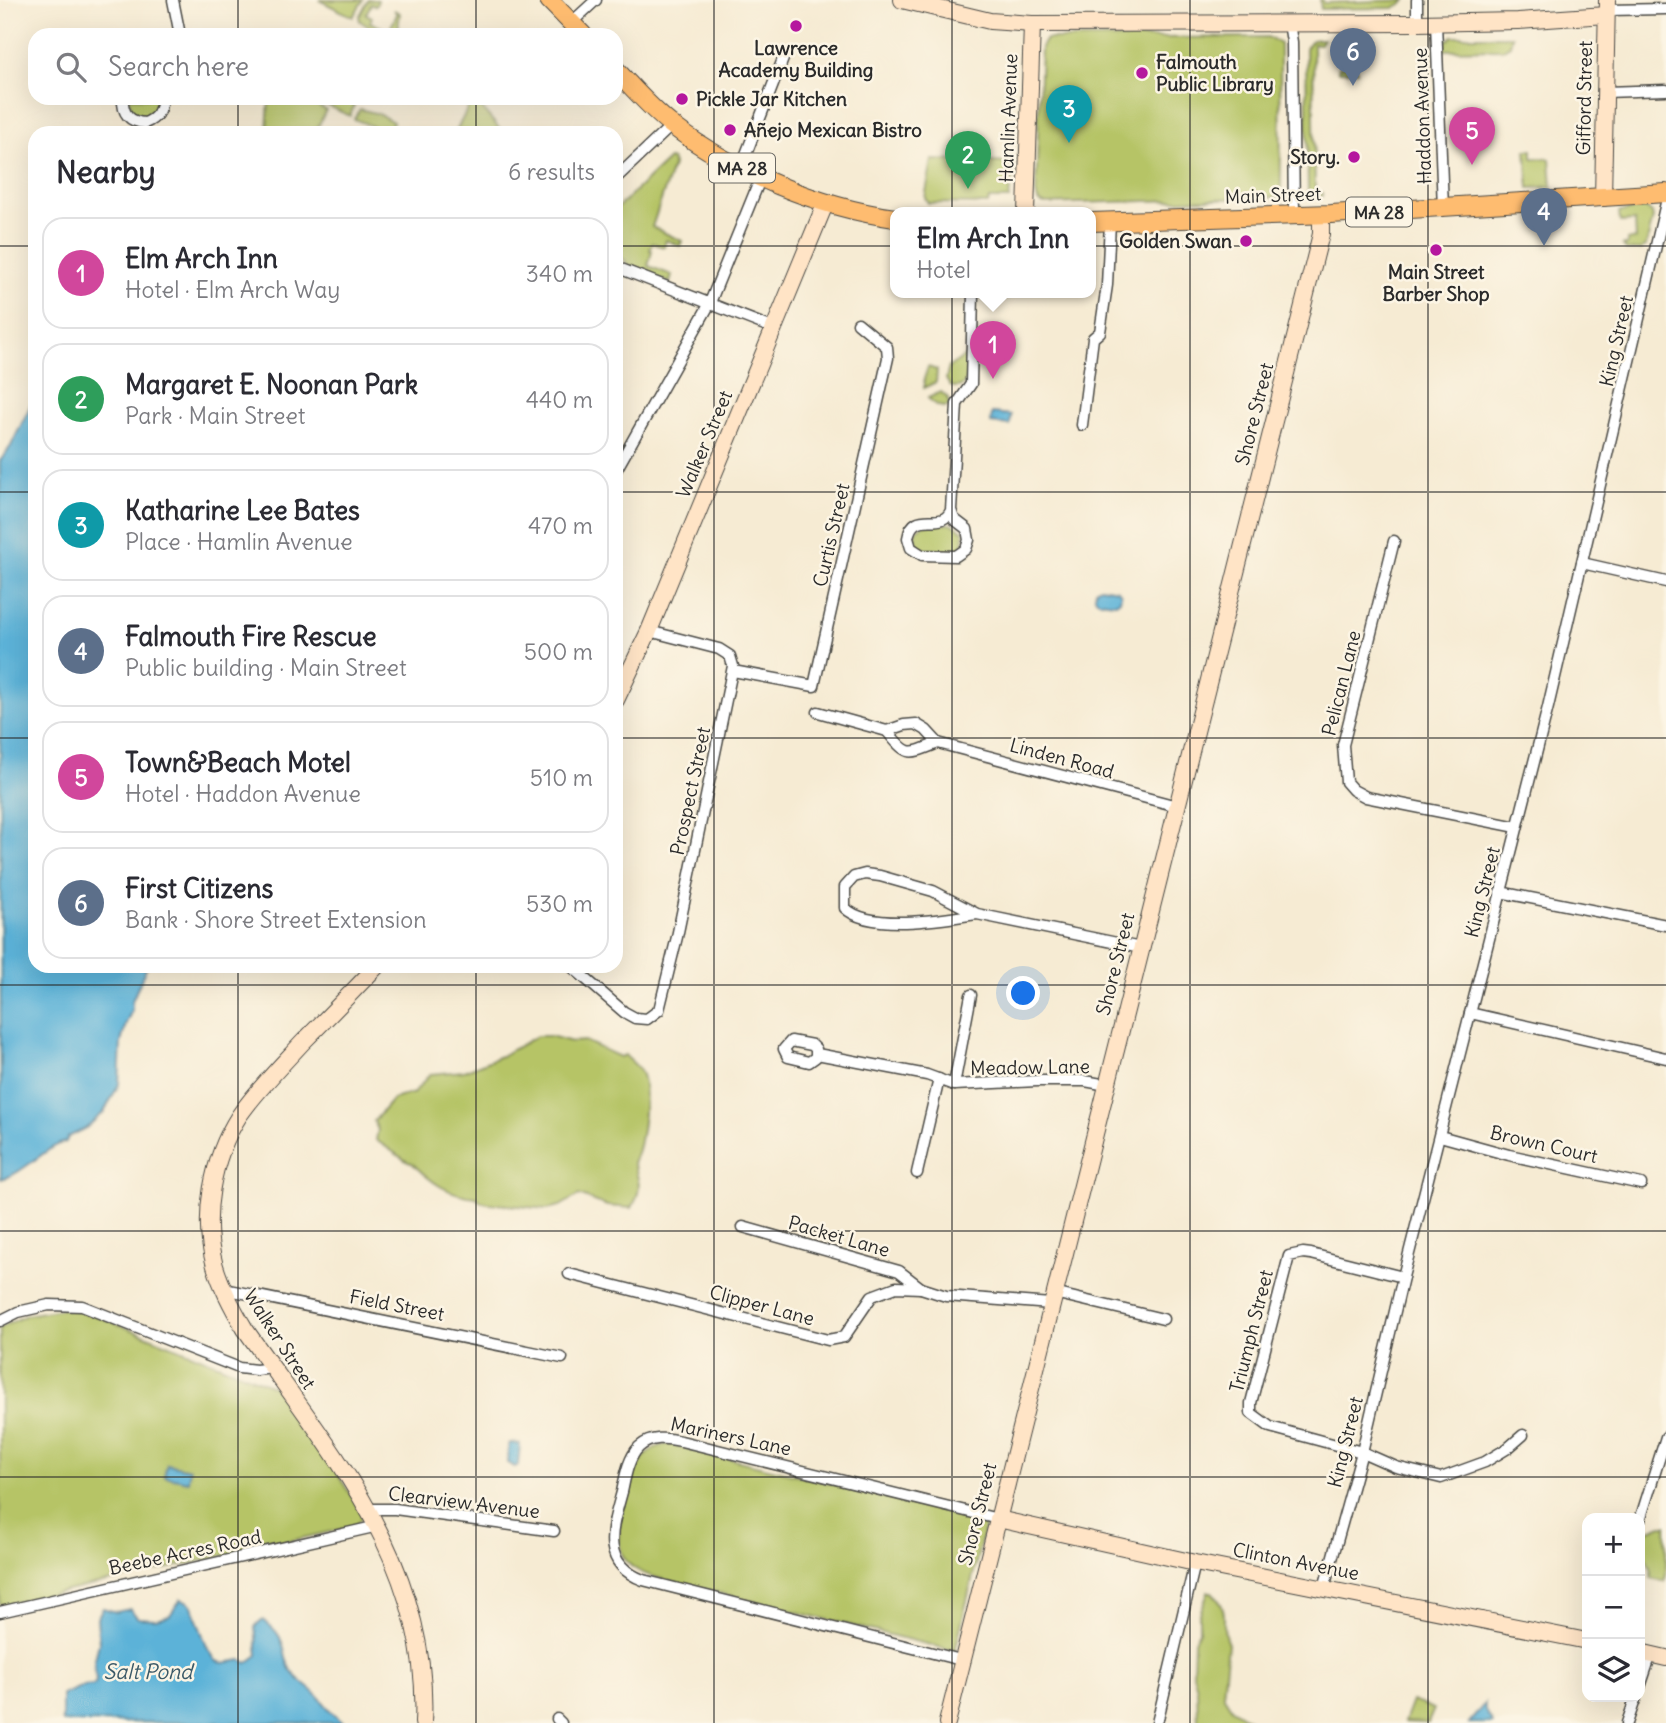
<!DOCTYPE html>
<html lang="en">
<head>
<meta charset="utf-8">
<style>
  :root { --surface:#fff; --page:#f2f2f3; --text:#2b2b33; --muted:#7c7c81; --line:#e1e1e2; --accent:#b5179e }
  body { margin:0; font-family:Delius,sans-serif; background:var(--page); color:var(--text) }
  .controls { position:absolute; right:21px; bottom:21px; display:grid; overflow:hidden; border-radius:14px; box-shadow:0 7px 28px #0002 }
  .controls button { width:63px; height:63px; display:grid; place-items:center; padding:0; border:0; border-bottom:2px solid var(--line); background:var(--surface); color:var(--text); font:35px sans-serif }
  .you { position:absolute; left:1024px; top:994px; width:24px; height:24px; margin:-18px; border:5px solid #fff; border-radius:50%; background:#1a73e8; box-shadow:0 0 0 10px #1a73e833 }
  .badge { display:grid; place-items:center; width:46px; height:46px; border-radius:50%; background:var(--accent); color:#fff; font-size:23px; font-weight:700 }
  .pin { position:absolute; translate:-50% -58px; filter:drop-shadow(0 2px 4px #0008) }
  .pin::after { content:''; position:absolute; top:37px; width:24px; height:21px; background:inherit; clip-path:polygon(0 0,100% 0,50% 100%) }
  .popup { position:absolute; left:890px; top:207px; width:206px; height:91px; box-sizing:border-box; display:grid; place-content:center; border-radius:14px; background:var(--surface); filter:drop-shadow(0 2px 5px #0005); font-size:23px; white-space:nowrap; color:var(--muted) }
  .popup b { font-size:26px; color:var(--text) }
  .popup::after { content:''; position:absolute; left:50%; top:100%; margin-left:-14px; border:14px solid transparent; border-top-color:var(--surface) }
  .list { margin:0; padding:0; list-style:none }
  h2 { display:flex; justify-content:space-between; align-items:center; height:91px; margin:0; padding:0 28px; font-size:30px }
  h2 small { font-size:23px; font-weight:400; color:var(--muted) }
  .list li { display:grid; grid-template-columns:46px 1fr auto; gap:21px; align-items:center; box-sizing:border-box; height:112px; margin:0 14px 14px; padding:0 14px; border:2px solid var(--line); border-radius:21px }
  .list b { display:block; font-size:26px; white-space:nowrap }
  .list p { margin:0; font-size:23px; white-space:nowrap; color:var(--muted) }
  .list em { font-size:23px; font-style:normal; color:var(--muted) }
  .icon { flex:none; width:38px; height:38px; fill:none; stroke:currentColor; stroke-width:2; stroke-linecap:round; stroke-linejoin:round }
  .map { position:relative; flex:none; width:1666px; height:1723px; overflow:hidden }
  .search { position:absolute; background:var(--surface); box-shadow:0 7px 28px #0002; left:28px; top:28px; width:595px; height:77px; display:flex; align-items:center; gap:18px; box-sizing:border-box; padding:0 24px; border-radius:21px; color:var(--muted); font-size:26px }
  .panel { position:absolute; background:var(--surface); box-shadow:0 7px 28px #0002; left:28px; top:126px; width:595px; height:847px; border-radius:21px }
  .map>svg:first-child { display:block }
  .green { fill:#b6c466; stroke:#707848; stroke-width:2 }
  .water { fill:#5cb2d8; stroke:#446e82; stroke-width:2 }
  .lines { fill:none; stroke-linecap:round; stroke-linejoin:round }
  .street-casing { stroke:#494844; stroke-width:13 }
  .secondary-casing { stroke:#494844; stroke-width:18 }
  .primary-casing { stroke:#494844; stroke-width:20 }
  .street { stroke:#fff; stroke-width:10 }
  .secondary { stroke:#ffe4c6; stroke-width:16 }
  .primary { stroke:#febc70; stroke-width:18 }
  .grid { fill:none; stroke:#2b2b2b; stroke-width:2; stroke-opacity:0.55 }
  .poi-dot { fill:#b5179e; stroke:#fcf5e5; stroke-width:2.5 }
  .labels { text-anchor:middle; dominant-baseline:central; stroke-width:5; stroke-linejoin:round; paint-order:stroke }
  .shield { fill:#fcf5e5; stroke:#6a6863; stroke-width:2 }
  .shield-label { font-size:18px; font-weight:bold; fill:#2b2b2b }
  .poi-label { font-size:19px; font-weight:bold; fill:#2b2b2b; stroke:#fcf5e5; text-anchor:start }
  .street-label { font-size:19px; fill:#2b2b2b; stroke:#fcf5e5 }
  .water-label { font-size:21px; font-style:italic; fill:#3c5a68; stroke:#fcf5e5 }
</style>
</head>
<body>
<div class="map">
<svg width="1666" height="1723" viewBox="0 0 1666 1723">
  <rect width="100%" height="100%" fill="#fcf5e5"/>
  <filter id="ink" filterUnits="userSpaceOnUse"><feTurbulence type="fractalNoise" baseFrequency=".0143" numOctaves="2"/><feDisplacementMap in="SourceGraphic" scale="14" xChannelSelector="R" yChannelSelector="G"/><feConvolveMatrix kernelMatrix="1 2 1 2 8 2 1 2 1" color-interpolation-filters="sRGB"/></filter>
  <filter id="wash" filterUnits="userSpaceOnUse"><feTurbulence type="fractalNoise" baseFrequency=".00686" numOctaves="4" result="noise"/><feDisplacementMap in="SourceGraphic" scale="28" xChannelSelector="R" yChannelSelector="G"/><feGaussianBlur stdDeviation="1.57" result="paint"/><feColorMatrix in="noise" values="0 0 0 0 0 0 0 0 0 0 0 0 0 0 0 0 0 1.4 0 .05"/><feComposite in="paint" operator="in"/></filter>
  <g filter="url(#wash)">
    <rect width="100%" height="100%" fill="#f6ebd3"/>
    <g class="green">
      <polygon points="319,0 363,0 353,17"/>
      <polygon points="368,0 378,0 376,6 371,4 366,14 372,17 370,22 389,31 397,14 394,10 400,13 398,30 393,35 381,35 360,21 359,17"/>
      <polygon points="1320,0 1323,0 1324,3 1406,0 1403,4 1394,8 1321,9"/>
      <polygon points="1453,36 1512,36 1510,45 1503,49 1443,50 1446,39 1448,40"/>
      <polygon points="1268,37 1280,44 1281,197 1044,204 1038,201 1036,193 1041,47 1046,39"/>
      <polygon points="1323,39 1320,44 1313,44 1315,192 1323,193 1323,196 1312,198 1308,190 1306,48 1312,40"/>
      <polygon points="1337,47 1358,47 1358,51 1350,52 1350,66 1356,66 1357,71 1338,71 1339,67 1346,66 1346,52 1338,51"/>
      <path d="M129,98H157C156,111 153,115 141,119L132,113Z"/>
      <polygon points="269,98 301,98 326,110 315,133 267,133"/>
      <polygon points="320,98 346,98 354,106 350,116 319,102"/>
      <polygon points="471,102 481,107 503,133 455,133"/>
      <polygon points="360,109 379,114 393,122 389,133 354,119"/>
      <polygon points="1526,150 1532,150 1532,158 1550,159 1552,187 1529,188"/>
      <polygon points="669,159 672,160 673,165 652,227 682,241 680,246 666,240 664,247 652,243 650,250 652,251 648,266 672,275 670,283 627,265 625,260 616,256 616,209"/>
      <polygon points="932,160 1015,163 1014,179 1011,180 1009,199 989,199 988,204 928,203 925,198"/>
      <polygon points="1646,208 1652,213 1653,218 1646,246 1641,250 1626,250 1623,245 1627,245 1627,240 1636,239 1635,221 1620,222 1619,212"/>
      <path d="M965,356L968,357C968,371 970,392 950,386L946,379L949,367Z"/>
      <polygon points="928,367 937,370 936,382 924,388 924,379"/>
      <path d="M941,392L948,398L949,406C940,409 934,404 928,398Z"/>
      <path d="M925,524H953L964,532V544L958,551C939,551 910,558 916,530Z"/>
      <path d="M537,1036H550L572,1042L585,1041L620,1057L625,1055C629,1060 637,1065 640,1071C650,1085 642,1149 633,1162C640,1183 642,1188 632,1208L607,1206L579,1195L560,1206L547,1209L488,1203L479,1201L477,1197C448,1195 432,1183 412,1163L408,1162L376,1140L378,1130L374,1121L393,1099L414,1093L430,1074L464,1071L501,1056Z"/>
      <path d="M61,1309H75L100,1317L278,1388L315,1437L363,1515C360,1523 355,1525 347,1528L0,1606V1328L26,1315Z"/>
      <path d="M669,1444L986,1521L955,1651L654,1577C642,1573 629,1568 623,1556C611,1533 628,1475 645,1456C651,1449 660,1445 669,1444Z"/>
      <path d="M1662,1525H1666V1575L1664,1581L1651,1578C1653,1556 1634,1557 1642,1533Z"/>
      <path d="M1208,1592H1212C1234,1616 1217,1620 1228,1644L1223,1695L1232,1709L1254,1723L1198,1722L1197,1688L1193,1674L1194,1641L1199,1631V1616Z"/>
      <polygon points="1412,1701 1434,1709 1428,1723 1404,1722"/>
    </g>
    <g class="water">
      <path d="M35,396V966H147L132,1001V1010L126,1023L121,1043L119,1084L104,1112L85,1129L68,1137L66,1142C46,1146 25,1173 1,1179L0,461L11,446Z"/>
      <polygon points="992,413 1011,415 1010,425 991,423"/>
      <polygon points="1100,587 1118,590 1121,594 1120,600 1116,603 1099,601 1095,597 1095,590"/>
      <polygon points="509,1443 520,1444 518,1465 515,1467 507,1463"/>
      <polygon points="167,1464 190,1469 188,1481 164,1476"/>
      <path d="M181,1599L189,1602L192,1606L207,1647L216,1661L223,1663L242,1660L247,1663L258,1655L255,1627L263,1620C286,1636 281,1645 289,1667C294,1679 309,1686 317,1695C327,1705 332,1716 345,1723L62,1722V1695L83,1686L94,1685L96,1681L94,1663L99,1643L97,1618L103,1608L116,1612L130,1609L138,1618L156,1619L170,1615Z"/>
      <polygon points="1485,1703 1485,1711 1493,1723 1469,1723"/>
    </g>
  </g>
  <g filter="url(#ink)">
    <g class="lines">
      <defs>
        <g id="street">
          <polyline points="173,0 180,35"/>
          <polyline points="1417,0 1417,23"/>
          <polyline points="1607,10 1666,9"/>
          <polyline points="1436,22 1443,209"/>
          <polyline points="571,23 596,0"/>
          <polyline points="1289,23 1292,42 1294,215"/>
          <polyline points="1605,92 1666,90"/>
          <path d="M123,98C122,113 129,122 145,123C157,118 161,111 162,98"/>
          <polyline points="741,167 783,59"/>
          <polyline points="616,178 672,125"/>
          <polyline points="616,267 775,329"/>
          <polyline points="1082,425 1093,338 1100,332 1107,285 1110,222"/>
          <polyline points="616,470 709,305 761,177"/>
          <path d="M951,510L954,519L967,529L969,540L966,549L956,556L922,555L911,548L908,538C913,506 942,533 951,510L957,404L971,384L973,293"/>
          <polyline points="1394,541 1343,745 1346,782 1353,790 1366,797 1517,827"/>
          <polyline points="1582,563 1666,582"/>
          <polyline points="733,671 814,686 888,358 887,347 858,323"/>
          <polyline points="818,712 887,731 904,725 916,724 926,730 938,743 1177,806"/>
          <path d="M887,731C908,757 908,755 938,743"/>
          <polyline points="1500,892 1666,925"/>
          <path d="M977,914C945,919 870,932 845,908V887L854,877L865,874L880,876L933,891L977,914L1141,948"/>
          <polyline points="571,966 624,1012 635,1018 647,1019 659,1010 677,937 733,666 730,656 719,649 649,631"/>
          <polyline points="1470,1013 1666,1058"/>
          <polygon points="791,1041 812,1045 816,1049 816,1057 809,1062 788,1057 784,1049"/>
          <polyline points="817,1054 927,1075 954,1085 1037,1081 1085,1081 1107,1085"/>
          <polyline points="954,1085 971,995"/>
          <polyline points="1440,1136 1509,1155 1641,1184"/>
          <polyline points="917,1173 939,1079"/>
          <polyline points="743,1227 899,1271 921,1288"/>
          <polyline points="569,1274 828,1340 844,1337 872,1296 896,1287 921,1288 946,1296 1051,1304"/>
          <polyline points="1403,1277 1311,1254 1303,1253 1289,1256 1251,1403 1251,1413 1270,1427 1362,1452 1396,1467 1441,1478 1485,1462 1508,1448 1523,1435"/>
          <polyline points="224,1289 562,1358"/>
          <polyline points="1054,1293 1163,1319"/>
          <polyline points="0,1321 18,1312 49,1305 82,1306 239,1368 256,1370 273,1368"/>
          <polyline points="369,1509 395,1509 554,1531"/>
          <polyline points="1640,1520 1666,1437"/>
          <polyline points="1324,1588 1362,1452 1403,1277 1548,707 1666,203"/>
          <polyline points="0,1612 378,1526"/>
          <path d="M961,1660L643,1580C599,1563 612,1528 622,1492C625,1478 628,1458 639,1447C651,1436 667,1438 681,1441L998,1519"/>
          <polyline points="1640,1687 1651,1654"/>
          <polyline points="557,1719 561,1723"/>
          <polyline points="1157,1723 1195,1563"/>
          <polyline points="1627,1723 1636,1697"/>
        </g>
        <g id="secondary">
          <polyline points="902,0 990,21 1032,24 1417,23 1518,21 1606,15"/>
          <polyline points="1603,198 1607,0"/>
          <polyline points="1026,213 1032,24"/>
          <polyline points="616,700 649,631 826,202"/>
          <path d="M377,966C352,992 327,1018 302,1043C280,1067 257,1090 239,1116C212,1158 201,1218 215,1266C222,1289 233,1309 245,1329C330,1451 431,1563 423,1723"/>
          <polyline points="998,1519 1195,1563 1587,1641"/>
          <polyline points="1640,1652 1666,1658"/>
          <polyline points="947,1723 1321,234 1321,215"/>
        </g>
        <g id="primary">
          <polyline points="549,0 583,35"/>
          <path d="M616,70C634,89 652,110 673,126C733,172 821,208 895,218"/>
          <polyline points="1091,222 1331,214 1666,193"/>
        </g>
      </defs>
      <use href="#street" class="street-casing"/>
      <use href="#secondary" class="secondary-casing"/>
      <use href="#primary" class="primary-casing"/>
      <use href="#street" class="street"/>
      <use href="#secondary" class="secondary"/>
      <use href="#primary" class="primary"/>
    </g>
  </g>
  <path class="grid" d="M238,0V35M476,0V35M714,0V1723M952,0V1723M1190,0V1723M1428,0V1723M238,98V133M476,98V133M0,246H35M616,246H1666M0,492H35M616,492H1666M0,738H35M616,738H1666M238,966V1723M476,966V1723M0,985H1666M0,1231H1666M0,1477H1666"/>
  <g class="poi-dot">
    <circle cx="796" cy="26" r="7"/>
    <circle cx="1142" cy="73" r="7"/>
    <circle cx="682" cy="99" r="7"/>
    <circle cx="730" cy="130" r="7"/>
    <circle cx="1354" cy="157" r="7"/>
    <circle cx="1246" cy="241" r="7"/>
    <circle cx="1436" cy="250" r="7"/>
  </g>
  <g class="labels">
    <g class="shield">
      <rect x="709" y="153.5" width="66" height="29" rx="5"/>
      <rect x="1346" y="197.5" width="66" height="29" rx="5"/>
    </g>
    <g class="shield-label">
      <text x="742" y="168">MA 28</text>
      <text x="1379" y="212">MA 28</text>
    </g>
    <g class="poi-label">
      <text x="796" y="48" text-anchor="middle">Lawrence<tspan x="796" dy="22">Academy Building</tspan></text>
      <text x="1156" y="62">Falmouth<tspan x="1156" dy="22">Public Library</tspan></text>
      <text x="696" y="99">Pickle Jar Kitchen</text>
      <text x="744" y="130">Añejo Mexican Bistro</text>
      <text x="1340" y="157" text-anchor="end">Story.</text>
      <text x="1232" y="241" text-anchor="end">Golden Swan</text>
      <text x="1436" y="272" text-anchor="middle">Main Street<tspan x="1436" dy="22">Barber Shop</tspan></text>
    </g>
    <g class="street-label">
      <text transform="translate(1584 98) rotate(-89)">Gifford Street</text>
      <text transform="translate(1422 116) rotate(-92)">Haddon Avenue</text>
      <text transform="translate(1008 118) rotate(-88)">Hamlin Avenue</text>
      <text transform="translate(1273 195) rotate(-2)">Main Street</text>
      <text transform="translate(1616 341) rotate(-77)">King Street</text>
      <text transform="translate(1254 414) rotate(-76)">Shore Street</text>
      <text transform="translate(704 444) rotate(-67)">Walker Street</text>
      <text transform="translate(831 535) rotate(-77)">Curtis Street</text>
      <text transform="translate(1341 683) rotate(-76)">Pelican Lane</text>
      <text transform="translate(1062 758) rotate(15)">Linden Road</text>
      <text transform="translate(690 791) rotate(-78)">Prospect Street</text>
      <text transform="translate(1482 892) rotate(-76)">King Street</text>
      <text transform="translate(1115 964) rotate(-76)">Shore Street</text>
      <text transform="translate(1030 1067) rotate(-1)">Meadow Lane</text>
      <text transform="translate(1544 1144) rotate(13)">Brown Court</text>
      <text transform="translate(839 1236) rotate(16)">Packet Lane</text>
      <text transform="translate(397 1305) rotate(11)">Field Street</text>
      <text transform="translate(762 1305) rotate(15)">Clipper Lane</text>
      <text transform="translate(1251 1331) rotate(-76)">Triumph Street</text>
      <text transform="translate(280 1339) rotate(57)">Walker Street</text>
      <text transform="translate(731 1436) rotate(12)">Mariners Lane</text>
      <text transform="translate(1345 1442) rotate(-76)">King Street</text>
      <text transform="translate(464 1502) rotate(7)">Clearview Avenue</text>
      <text transform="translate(977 1514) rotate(-76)">Shore Street</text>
      <text transform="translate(185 1552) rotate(-12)">Beebe Acres Road</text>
      <text transform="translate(1296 1561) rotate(11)">Clinton Avenue</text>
    </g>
    <g class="water-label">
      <text x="148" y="1671">Salt Pond</text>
    </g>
  </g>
</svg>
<div class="controls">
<button>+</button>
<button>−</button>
<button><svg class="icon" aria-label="layers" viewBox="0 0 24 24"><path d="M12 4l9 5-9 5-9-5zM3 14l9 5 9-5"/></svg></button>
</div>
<div class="you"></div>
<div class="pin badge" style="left:993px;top:379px;background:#d1479c">1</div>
<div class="popup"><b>Elm Arch Inn</b>Hotel</div>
<div class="pin badge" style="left:968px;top:189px;background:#2e9e5b">2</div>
<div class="pin badge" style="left:1069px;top:143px;background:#0f9aa8">3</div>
<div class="pin badge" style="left:1544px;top:246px;background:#5c6f8a">4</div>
<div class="pin badge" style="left:1472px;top:165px;background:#d1479c">5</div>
<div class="pin badge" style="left:1353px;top:86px;background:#5c6f8a">6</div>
<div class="search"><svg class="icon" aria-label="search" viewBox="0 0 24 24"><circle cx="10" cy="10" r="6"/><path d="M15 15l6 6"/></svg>Search here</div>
<section class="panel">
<h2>Nearby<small>6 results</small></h2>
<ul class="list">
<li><span class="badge" style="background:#d1479c">1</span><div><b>Elm Arch Inn</b><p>Hotel · Elm Arch Way</p></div><em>340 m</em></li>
<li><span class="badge" style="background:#2e9e5b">2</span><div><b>Margaret E. Noonan Park</b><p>Park · Main Street</p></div><em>440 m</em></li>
<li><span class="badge" style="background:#0f9aa8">3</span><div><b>Katharine Lee Bates</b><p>Place · Hamlin Avenue</p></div><em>470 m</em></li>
<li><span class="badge" style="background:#5c6f8a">4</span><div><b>Falmouth Fire Rescue</b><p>Public building · Main Street</p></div><em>500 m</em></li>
<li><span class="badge" style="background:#d1479c">5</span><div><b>Town&amp;Beach Motel</b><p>Hotel · Haddon Avenue</p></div><em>510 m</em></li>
<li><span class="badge" style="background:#5c6f8a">6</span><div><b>First Citizens</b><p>Bank · Shore Street Extension</p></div><em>530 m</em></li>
</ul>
</section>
</div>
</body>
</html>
